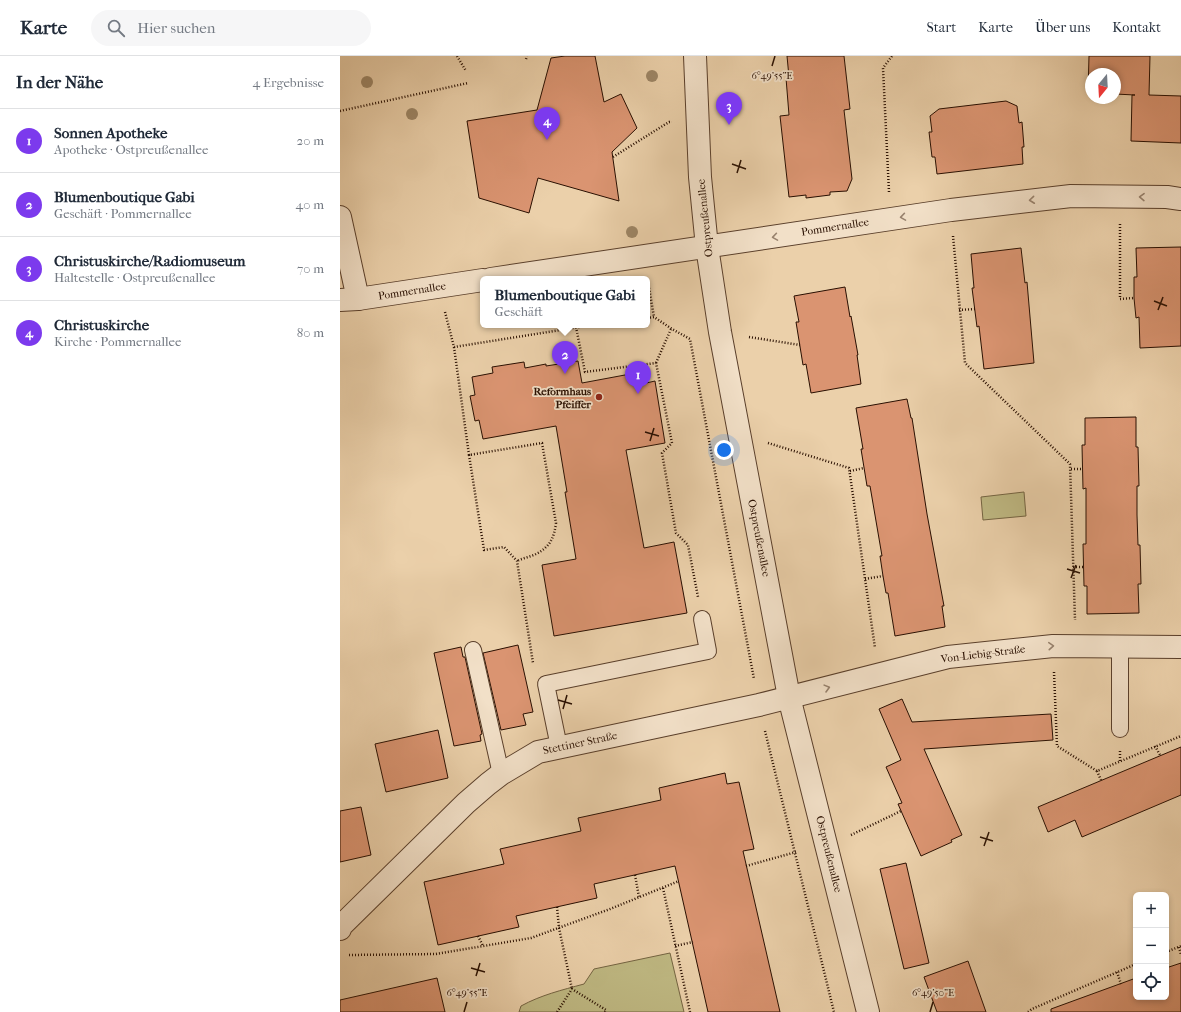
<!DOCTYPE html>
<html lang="de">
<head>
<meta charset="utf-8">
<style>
  :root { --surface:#fff; --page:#f6f6f7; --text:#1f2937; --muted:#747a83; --line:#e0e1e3; --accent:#7c3aed }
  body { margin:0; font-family:"IM FELL French Canon",serif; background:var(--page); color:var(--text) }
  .controls { position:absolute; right:12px; bottom:12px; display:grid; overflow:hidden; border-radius:6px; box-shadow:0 2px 6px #0003 }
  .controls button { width:36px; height:36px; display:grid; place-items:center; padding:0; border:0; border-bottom:1px solid var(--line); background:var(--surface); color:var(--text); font:20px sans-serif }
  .compass { position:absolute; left:745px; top:12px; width:36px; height:36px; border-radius:50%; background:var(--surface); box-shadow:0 2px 6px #0003; rotate:198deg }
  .you { position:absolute; left:384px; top:394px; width:14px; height:14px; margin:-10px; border:3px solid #fff; border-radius:50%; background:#1a73e8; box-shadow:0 0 0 6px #1a73e833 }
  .badge { display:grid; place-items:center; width:26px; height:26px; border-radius:50%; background:var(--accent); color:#fff; font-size:13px; font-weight:700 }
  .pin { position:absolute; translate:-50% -33px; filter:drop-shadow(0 1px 2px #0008) }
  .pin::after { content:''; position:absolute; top:21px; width:14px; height:12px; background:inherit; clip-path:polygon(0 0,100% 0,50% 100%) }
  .popup { position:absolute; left:140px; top:220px; width:170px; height:52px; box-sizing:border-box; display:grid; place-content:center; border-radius:6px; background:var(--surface); filter:drop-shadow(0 1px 3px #0005); font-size:13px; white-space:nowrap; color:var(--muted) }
  .popup b { font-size:15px; color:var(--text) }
  .popup::after { content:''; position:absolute; left:50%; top:100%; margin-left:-8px; border:8px solid transparent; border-top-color:var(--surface) }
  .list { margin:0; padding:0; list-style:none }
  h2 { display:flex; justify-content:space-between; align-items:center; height:52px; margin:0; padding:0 16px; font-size:17px }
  h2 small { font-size:13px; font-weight:400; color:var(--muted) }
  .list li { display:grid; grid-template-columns:26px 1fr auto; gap:12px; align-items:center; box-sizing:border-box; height:64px; padding:0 16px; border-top:1px solid var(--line) }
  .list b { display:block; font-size:15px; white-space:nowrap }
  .list p { margin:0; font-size:13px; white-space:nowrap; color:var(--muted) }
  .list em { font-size:13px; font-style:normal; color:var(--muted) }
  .icon { flex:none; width:22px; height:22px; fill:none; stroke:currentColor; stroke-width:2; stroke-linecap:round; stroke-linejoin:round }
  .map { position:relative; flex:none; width:841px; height:956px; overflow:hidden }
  header { display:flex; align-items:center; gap:24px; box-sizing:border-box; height:56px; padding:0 20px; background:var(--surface); border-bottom:1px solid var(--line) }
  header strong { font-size:19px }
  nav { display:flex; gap:22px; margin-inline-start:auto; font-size:14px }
  .search { width:280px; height:36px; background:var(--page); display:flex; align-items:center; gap:10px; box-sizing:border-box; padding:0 14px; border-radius:22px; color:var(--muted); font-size:15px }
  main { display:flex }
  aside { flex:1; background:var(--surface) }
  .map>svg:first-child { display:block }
  .green { fill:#bfb983; stroke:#746442 }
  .building { fill:#da9471; stroke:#290f01 }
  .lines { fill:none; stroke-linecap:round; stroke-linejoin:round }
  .service-casing { stroke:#5a3f2b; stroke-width:18 }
  .minor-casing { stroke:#5a3f2b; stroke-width:24 }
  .path { stroke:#290f01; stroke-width:2.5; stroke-dasharray:1 2; stroke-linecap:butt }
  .service { stroke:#f2e0c8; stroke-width:16 }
  .minor { stroke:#f2e0c8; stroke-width:22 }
  .tree { fill:#9d8666 }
  .oneway { stroke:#98826e }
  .ticks { fill:none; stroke:#290f01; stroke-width:1.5 }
  .poi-dot { fill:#8f2418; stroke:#f2e0c8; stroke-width:1.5 }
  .labels { text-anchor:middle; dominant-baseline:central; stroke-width:3.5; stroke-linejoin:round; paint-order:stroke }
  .street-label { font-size:11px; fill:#290f01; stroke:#f2e0c8 }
  .poi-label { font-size:11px; font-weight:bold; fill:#290f01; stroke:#f2e0c8; text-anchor:end }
  .ticks-label { font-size:10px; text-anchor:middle; fill:#290f01; stroke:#f2e0c8; stroke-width:3.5; stroke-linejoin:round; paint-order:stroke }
</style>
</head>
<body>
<header>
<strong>Karte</strong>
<div class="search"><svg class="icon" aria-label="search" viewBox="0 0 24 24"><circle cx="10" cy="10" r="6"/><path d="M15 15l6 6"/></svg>Hier suchen</div>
<nav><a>Start</a><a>Karte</a><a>Über uns</a><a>Kontakt</a></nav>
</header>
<main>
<aside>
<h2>In der Nähe<small>4 Ergebnisse</small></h2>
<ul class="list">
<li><span class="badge">1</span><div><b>Sonnen Apotheke</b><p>Apotheke · Ostpreußenallee</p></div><em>20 m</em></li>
<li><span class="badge">2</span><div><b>Blumenboutique Gabi</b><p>Geschäft · Pommernallee</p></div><em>40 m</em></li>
<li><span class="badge">3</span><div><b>Christuskirche/Radiomuseum</b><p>Haltestelle · Ostpreußenallee</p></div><em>70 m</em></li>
<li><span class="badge">4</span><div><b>Christuskirche</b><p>Kirche · Pommernallee</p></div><em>80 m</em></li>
</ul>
</aside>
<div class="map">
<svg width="841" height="956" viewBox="0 0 841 956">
  <rect width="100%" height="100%" fill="#ebd0aa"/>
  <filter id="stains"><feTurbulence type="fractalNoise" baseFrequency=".005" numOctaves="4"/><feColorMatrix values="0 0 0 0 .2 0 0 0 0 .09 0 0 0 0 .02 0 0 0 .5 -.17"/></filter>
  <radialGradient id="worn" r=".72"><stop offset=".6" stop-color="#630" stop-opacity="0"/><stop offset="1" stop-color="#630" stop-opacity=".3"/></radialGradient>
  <g class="green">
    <polygon points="684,436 686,460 643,464 641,441"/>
    <path d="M330,897L344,956H179L181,950C201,939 222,934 244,928L254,913Z"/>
  </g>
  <g class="building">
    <polygon points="225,0 255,0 264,46 281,38 297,72 272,96 279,145 198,122 189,157 139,142 127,65 197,54 211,2"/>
    <polygon points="447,0 504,0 510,53 504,54 512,123 507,135 490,136 490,139 466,142 466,139 449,141 440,60 449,59 446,22 449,21"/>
    <polygon points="749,0 810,0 809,39 841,40 841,87 791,85 792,39 795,39 775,38 775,18 751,18 751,37 748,37"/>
    <polygon points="666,45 677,50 679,67 682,66 684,91 682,91 683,108 597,118 595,101 592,101 589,76 592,76 590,60 599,53"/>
    <polygon points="841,191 841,290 800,292 799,261 796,262 794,242 794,221 797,221 796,192"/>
    <polygon points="681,192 685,227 687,226 694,307 644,313 639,270 637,271 632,232 634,232 631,198"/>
    <polygon points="505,231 510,261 511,260 518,299 517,299 521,328 471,337 466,308 463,309 456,266 459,266 454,240"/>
    <polygon points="238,305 242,327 301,316 302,328 315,325 325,387 286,394 304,492 334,486 347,557 214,580 202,509 236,503 225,436 227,436 216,370 143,383 139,364 135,365 130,340 135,339 132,321 153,317 152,311 184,306 185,312 206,308 206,310"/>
    <polygon points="567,343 571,362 572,362 587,458 604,550 602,550 605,571 555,580 548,537 546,537 543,520 540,500 542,500 530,430 527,430 521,393 523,393 516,352"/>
    <polygon points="796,361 796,391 798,391 799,430 797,430 797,459 798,489 800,489 801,528 798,528 799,557 747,558 747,530 744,530 743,488 746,488 746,432 743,433 742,389 745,389 745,362"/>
    <polygon points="178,589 193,656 183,658 186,669 161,674 143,597"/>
    <polygon points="121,591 123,601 125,601 142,678 140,679 141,685 114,690 94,597"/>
    <polygon points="562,643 572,666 711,658 713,684 584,693 622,779 611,784 612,786 581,800 558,748 562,747 546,711 561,704 539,653"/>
    <polygon points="98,674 108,722 46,736 35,688"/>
    <polygon points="841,691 841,739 742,781 735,764 708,776 698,751"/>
    <polygon points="385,717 387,728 399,726 414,793 403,795 440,956 368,956 335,810 254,828 257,842 176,860 179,871 98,889 84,826 164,808 160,793 241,775 238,762 321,744 319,732"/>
    <polygon points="21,751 31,799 0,806 0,755"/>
    <polygon points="566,807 589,907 564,913 540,813"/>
    <polygon points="628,905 646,956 597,956 584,921"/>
    <polygon points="841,907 841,956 711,956 711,953 796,922 796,941 826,941 826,912"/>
    <polygon points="97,922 105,956 0,956 0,944"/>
  </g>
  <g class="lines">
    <defs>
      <g id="service">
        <polyline points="780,590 780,673"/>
        <polyline points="133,594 161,718"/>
        <polyline points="219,691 206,628 368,595 362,563"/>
      </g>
      <g id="minor">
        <polyline points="355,0 360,121 367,191 380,276 449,641 528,956"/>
        <polyline points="0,161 18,243"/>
        <polyline points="151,223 611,154 731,140 827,141 841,143"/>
        <polyline points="0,244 18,243 143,224"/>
        <polyline points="0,873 1,870 126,747 148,728 161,718 198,696 419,649 608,601 713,590 841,591"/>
      </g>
    </defs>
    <use href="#service" class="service-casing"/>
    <use href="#minor" class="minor-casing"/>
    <g class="path">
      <polyline points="117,0 126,15"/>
      <polyline points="186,3 187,0"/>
      <polyline points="0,55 128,27"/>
      <polyline points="273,101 329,66 332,66"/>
      <polyline points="549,136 543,12 552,0"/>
      <polyline points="780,168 780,243 794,242"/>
      <polyline points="613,180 625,307 730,408 735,564"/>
      <polyline points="308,226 314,261"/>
      <polyline points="619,254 635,253"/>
      <polyline points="105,256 114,291 252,269"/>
      <polyline points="307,262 314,261 332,273 350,283 414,623"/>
      <polyline points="236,271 245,316 316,307 332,387 322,397 336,477 348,489 358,541"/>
      <polyline points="409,281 460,289"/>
      <path d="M114,291L129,399L202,387L216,467C214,482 210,491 196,498C190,501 183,502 177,505"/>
      <polyline points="316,307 331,273"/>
      <polyline points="428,387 509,412 535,592"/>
      <polyline points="129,399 144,494 164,491 177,505 193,607"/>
      <polyline points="731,413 742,413"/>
      <polyline points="510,415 524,412"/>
      <polyline points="733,511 744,511"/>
      <polyline points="525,523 543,520"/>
      <polyline points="714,616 717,690 757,715 841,680"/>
      <polyline points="425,675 494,956"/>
      <polyline points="815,690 820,699"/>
      <polyline points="780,695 780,705"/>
      <polyline points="757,715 761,724"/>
      <polyline points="511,779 561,755"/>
      <polyline points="406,810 456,796"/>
      <polyline points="295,819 299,841"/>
      <polyline points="323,832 350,956"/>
      <polyline points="217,851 219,872 232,933"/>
      <polyline points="138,880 143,890"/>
      <polyline points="335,890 353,886"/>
      <polyline points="839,891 841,899"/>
      <polyline points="826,896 841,890"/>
      <polyline points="9,899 96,898 191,882 270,853 339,825"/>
      <polyline points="777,916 781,928"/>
      <polyline points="217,956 232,933 266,954 265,956"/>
      <polyline points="688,956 692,953 796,908"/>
    </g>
    <use href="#service" class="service"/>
    <use href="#minor" class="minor"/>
  </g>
  <g class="tree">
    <circle cx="312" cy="20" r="6"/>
    <circle cx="27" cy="26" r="6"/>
    <circle cx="72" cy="58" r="6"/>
    <circle cx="292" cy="176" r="6"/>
  </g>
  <defs><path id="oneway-chevron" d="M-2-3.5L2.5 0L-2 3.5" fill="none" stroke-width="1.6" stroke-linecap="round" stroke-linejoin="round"/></defs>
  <g class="oneway">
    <use href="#oneway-chevron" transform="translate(802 141) rotate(-179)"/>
    <use href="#oneway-chevron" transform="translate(692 144) rotate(174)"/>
    <use href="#oneway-chevron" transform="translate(563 161) rotate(171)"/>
    <use href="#oneway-chevron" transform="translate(435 181) rotate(171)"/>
    <use href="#oneway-chevron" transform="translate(711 590) rotate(-4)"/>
    <use href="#oneway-chevron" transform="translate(487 632) rotate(-15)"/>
  </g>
  <path class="ticks" d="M432,10L435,0M392,108L406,113M397,117L401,104M814,245L827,250M818,254L823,241M305,376L319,380M310,385L314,372M727,513L740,517M731,522L736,509M218,644L232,648M223,653L227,639M640,781L653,785M644,790L649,776M131,912L145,916M136,920L140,907M124,956L127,946M590,956L593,946"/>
  <circle class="poi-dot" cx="259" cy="341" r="4"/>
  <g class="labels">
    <g class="street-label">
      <text transform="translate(365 162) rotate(-96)">Ostpreußenallee</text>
      <text transform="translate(495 171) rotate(-9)">Pommernallee</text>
      <text transform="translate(72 235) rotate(-9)">Pommernallee</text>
      <text transform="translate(419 482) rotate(79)">Ostpreußenallee</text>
      <text transform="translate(643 598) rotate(-7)">Von-Liebig-Straße</text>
      <text transform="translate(240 687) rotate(-12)">Stettiner Straße</text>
      <text transform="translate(489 798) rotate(76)">Ostpreußenallee</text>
    </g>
    <g class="poi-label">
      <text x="251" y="335">Reformhaus<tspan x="251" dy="13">Pfeiffer</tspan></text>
    </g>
  </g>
  <g class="ticks-label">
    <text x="432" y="23">6°49'55"E</text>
    <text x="127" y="940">6°49'55"E</text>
    <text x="593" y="940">6°49'50"E</text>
  </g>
  <rect width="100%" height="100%" filter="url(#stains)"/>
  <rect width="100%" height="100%" fill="url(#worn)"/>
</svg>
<div class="controls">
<button>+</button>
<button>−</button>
<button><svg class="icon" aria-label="locate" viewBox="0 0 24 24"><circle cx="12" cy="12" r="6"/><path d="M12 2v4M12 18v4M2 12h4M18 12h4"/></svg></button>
</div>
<svg class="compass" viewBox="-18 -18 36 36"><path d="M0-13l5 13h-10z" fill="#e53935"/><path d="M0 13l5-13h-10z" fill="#747a83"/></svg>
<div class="you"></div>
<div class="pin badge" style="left:298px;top:338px">1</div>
<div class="pin badge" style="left:225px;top:318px">2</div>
<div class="popup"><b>Blumenboutique Gabi</b>Geschäft</div>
<div class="pin badge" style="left:389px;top:69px">3</div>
<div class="pin badge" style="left:207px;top:84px">4</div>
</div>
</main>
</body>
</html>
